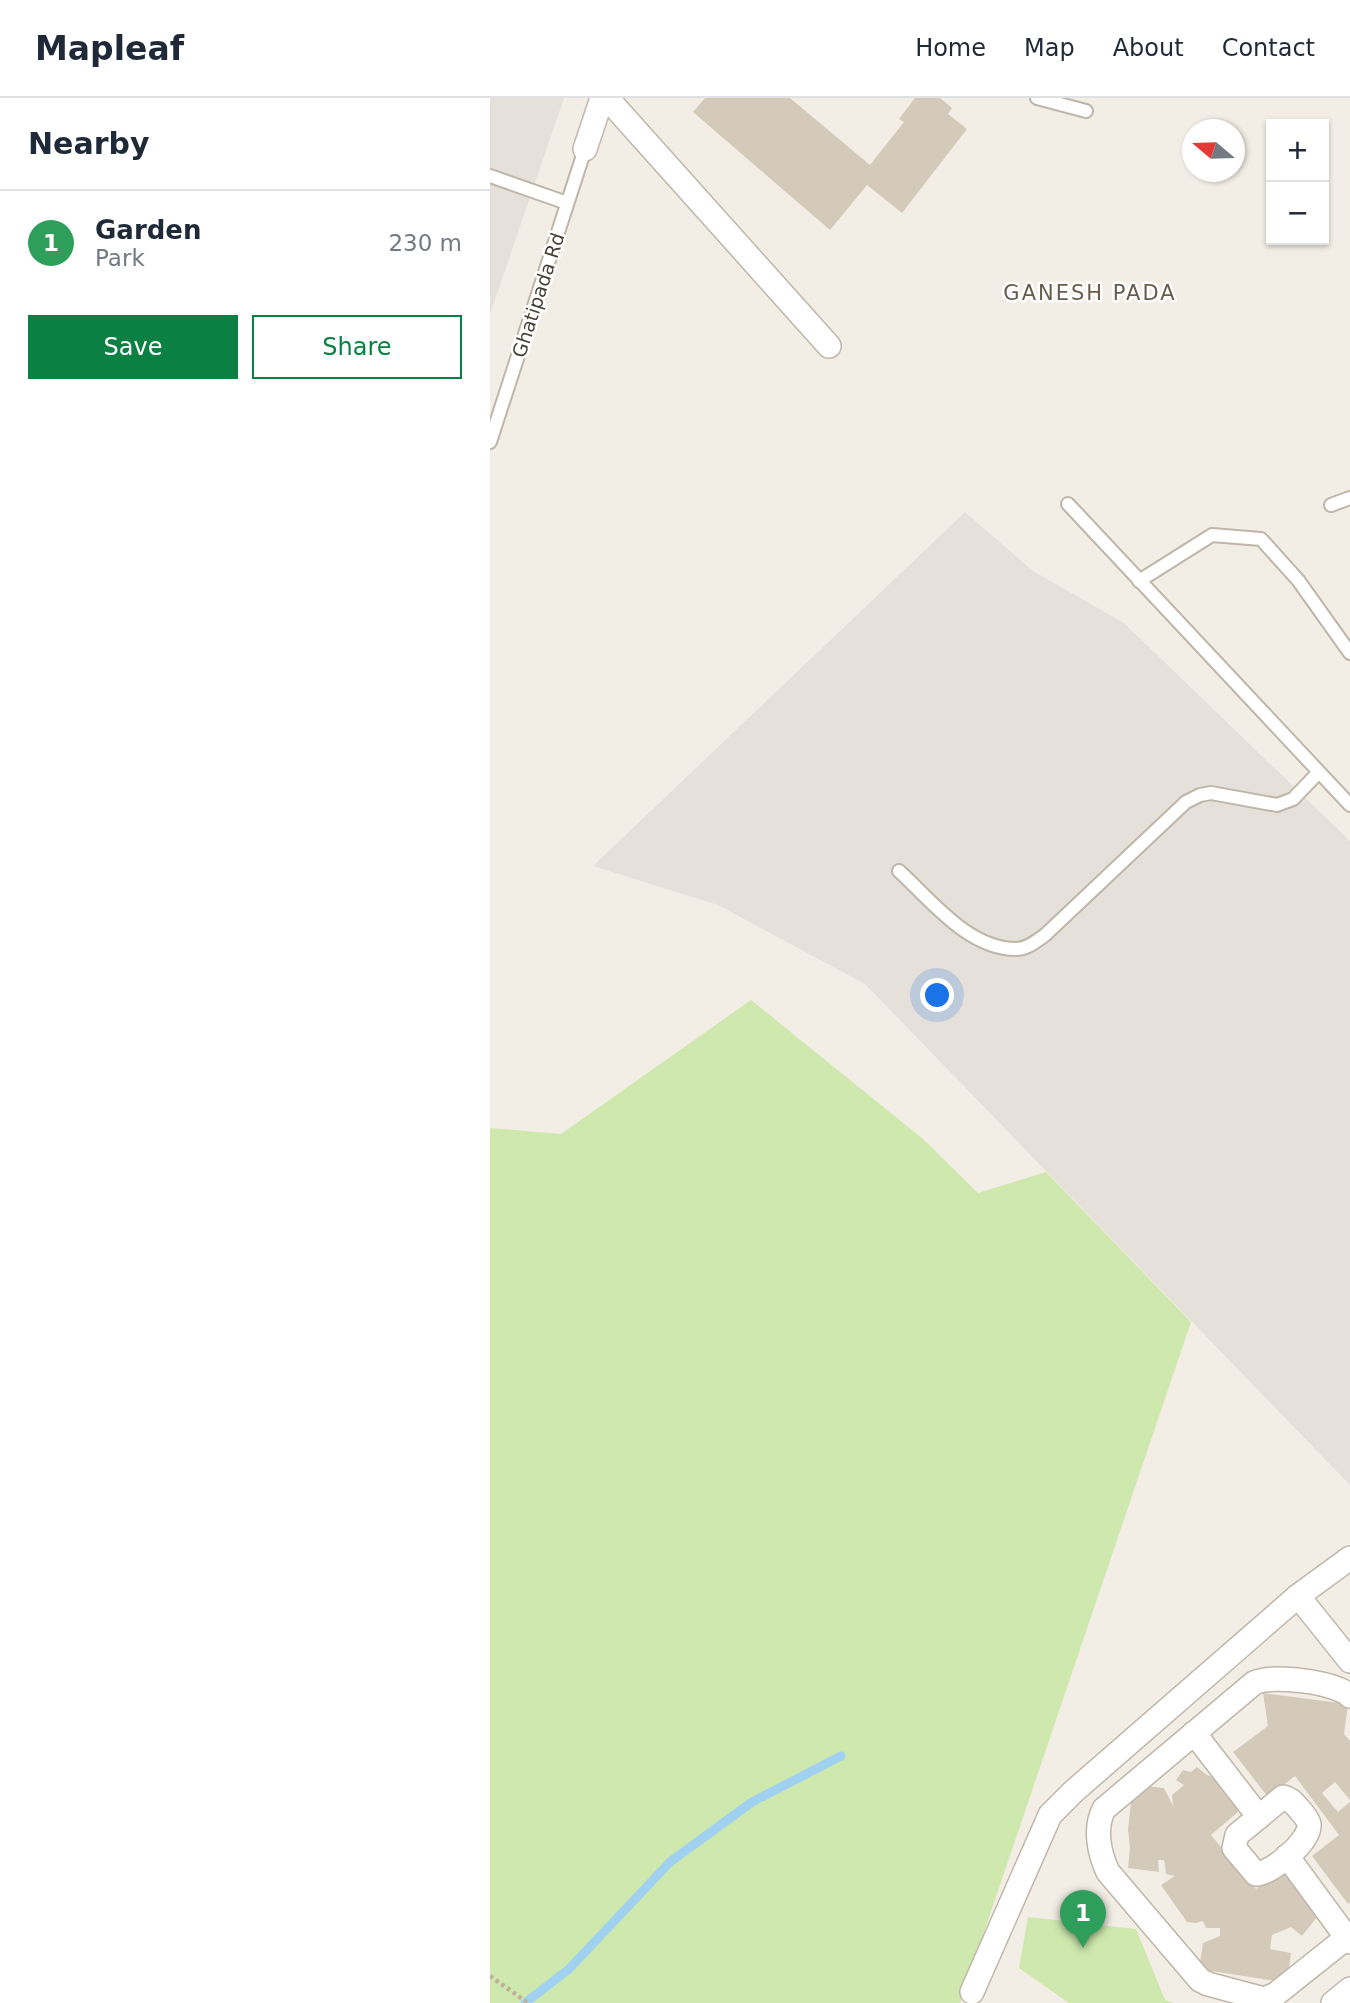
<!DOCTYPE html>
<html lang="en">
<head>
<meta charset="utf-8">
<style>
  :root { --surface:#fff; --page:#f6f6f7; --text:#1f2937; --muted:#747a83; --line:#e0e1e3; --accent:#0b8043 }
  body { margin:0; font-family:"DejaVu Sans",sans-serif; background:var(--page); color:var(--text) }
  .controls { position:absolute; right:21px; top:21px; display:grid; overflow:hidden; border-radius:0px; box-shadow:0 2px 5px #0004 }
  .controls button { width:63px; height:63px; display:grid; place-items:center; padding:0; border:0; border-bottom:2px solid var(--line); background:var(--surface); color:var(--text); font:35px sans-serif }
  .compass { position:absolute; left:692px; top:21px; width:63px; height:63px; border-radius:50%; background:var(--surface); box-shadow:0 2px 5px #0004; rotate:289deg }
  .you { position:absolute; left:448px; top:898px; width:24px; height:24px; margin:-18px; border:5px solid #fff; border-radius:50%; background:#1a73e8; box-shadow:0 0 0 10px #1a73e833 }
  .badge { display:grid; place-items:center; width:46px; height:46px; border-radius:50%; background:var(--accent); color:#fff; font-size:23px; font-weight:700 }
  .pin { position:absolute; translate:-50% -58px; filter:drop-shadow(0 2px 4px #0008) }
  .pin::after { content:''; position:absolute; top:37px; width:24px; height:21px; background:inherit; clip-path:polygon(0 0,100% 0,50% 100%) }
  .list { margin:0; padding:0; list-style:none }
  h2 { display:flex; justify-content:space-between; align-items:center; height:91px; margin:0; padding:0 28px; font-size:30px }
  h2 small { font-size:23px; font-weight:400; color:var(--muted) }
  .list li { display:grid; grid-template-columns:46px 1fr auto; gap:21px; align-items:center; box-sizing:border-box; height:105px; padding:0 28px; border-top:2px solid var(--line) }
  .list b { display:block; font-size:26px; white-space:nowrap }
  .list p { margin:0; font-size:23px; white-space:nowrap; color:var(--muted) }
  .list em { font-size:23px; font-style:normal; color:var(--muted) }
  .actions { display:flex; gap:14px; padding:21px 28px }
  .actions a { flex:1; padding:16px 0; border:2px solid var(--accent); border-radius:0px; text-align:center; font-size:24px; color:var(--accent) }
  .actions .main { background:var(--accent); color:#fff }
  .map { position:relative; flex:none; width:860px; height:1905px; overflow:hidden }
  header { display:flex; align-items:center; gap:42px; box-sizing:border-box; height:98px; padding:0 35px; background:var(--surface); border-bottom:2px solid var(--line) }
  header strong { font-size:33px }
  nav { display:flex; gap:38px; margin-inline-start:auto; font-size:24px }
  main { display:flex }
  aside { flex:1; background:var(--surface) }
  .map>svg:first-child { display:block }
  .industrial { fill:#e5e0da }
  .green { fill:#cee8ad }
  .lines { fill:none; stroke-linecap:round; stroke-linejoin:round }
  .stream { stroke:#a0d1f1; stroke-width:9 }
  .building { fill:#d4caba }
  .service-casing { stroke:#beb6a8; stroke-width:16 }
  .minor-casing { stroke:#beb6a8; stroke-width:26 }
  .path { stroke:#c0b299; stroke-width:4.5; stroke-dasharray:3.5 3.5; stroke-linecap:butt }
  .service { stroke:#fff; stroke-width:12 }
  .minor { stroke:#fff; stroke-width:23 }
  .labels { text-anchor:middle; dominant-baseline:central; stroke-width:5; stroke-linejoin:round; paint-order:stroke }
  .street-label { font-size:19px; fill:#453f35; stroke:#fff }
  .neighbourhood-label { font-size:21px; letter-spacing:2px; fill:#685c4c; stroke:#fff }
</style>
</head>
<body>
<header>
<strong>Mapleaf</strong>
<nav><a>Home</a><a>Map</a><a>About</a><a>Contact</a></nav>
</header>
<main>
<aside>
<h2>Nearby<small></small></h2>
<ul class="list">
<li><span class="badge" style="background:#2e9e5b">1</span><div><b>Garden</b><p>Park</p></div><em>230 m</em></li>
</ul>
<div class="actions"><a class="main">Save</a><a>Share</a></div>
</aside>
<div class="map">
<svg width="860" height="1905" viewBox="0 0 860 1905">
  <rect width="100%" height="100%" fill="#f3eee5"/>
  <g class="industrial">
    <polygon points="0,0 74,0 0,216"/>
    <polygon points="475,414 543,473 634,525 860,743 860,1387 375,886 228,807 103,768"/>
  </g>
  <g class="green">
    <polygon points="261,902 433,1041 488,1095 556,1074 701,1224 470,1905 0,1905 0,1030 71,1036"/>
    <polygon points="538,1819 646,1831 675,1902 684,1905 579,1905 529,1870"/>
  </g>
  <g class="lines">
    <polyline class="stream" points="35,1905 79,1871 180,1764 262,1704 351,1658"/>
  </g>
  <g class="building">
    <polygon points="215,0 300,0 380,67 414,24 409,21 425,0 450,0 462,10 458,16 477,31 412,115 377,87 340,132 203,14"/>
    <polygon points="773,1595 858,1606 854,1636 860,1643 860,1702 845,1684 832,1695 848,1714 860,1704 860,1804 858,1806 822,1758 849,1737 805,1678 778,1699 743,1654 778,1628"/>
    <polygon points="707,1669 717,1677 736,1684 748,1714 721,1737 766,1791 791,1770 810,1784 827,1819 812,1838 801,1829 782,1837 780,1851 801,1855 797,1885 709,1871 713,1845 730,1838 730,1830 716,1830 713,1823 706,1825 697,1824 671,1787 685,1778 676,1776 674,1762 668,1762 669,1774 638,1770 640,1750 638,1731 643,1687 674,1690 683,1708 682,1697 694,1687 686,1682 693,1672 701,1674"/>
  </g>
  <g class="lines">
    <defs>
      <g id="service">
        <polyline points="547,0 596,13"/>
        <polyline points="0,78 77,105"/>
        <polyline points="0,344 95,51"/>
        <polyline points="578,406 860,707"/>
        <polyline points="841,407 860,400"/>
        <polyline points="649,483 722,437 771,441 808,482 860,555"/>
        <path d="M409,773C441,802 478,851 526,851C537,851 547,843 555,837L696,704L710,697L721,695L787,707L803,701L828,675"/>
      </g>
      <g id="minor">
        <polyline points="117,0 339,248"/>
        <polyline points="95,51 112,0"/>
        <polyline points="808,1498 860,1563"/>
        <path d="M860,1598C846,1584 782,1576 764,1585L614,1711C604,1730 609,1755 618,1774L710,1882L718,1886L774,1901L786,1896L860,1837"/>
        <polyline points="704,1635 769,1719"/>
        <path d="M793,1699C802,1701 804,1706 810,1712C813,1716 818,1721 819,1726C821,1743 781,1776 766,1776L744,1750L747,1737Z"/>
        <polyline points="797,1758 860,1844"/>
        <polyline points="482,1894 560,1717 584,1693 808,1498 860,1460"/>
        <polyline points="843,1905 860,1891"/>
      </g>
    </defs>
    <use href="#service" class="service-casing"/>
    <use href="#minor" class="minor-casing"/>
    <polyline class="path" points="0,1878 38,1905"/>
    <use href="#service" class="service"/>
    <use href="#minor" class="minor"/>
  </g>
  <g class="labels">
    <g class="street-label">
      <text transform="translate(48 197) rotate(-72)">Ghatipada Rd</text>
    </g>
    <g class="neighbourhood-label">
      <text x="600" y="195">GANESH PADA</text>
    </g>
  </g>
</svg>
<div class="controls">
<button>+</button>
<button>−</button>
</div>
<svg class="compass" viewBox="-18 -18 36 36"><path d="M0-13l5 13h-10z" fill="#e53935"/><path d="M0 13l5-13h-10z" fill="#747a83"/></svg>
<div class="you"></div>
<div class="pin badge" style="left:593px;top:1850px;background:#2e9e5b">1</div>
</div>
</main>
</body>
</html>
